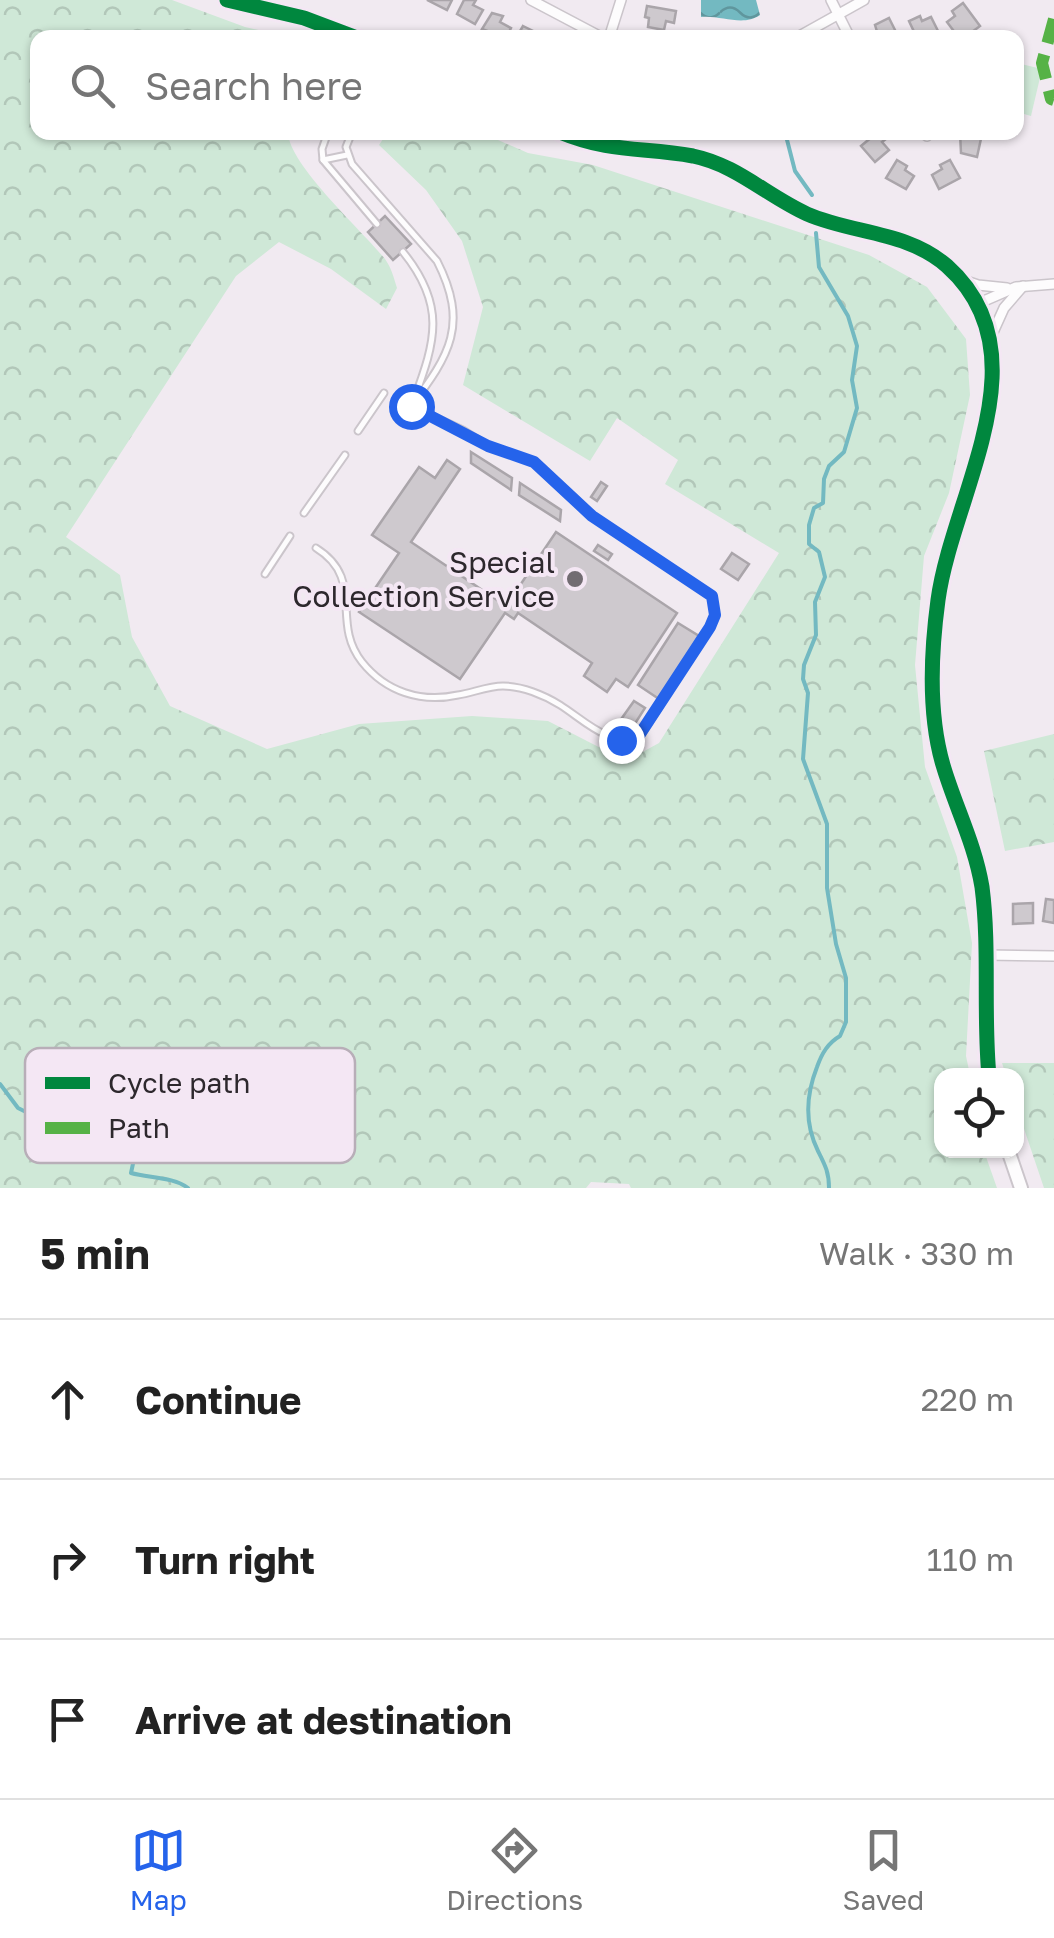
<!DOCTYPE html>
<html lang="en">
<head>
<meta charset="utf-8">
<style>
  :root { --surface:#fff; --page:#f2f2f2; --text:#222; --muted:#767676; --line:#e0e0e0; --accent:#2563eb }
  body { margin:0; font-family:"Golos Text",sans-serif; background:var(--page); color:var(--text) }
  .controls { position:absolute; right:30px; bottom:30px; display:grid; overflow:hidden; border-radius:20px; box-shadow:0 2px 8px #0004 }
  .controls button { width:90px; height:90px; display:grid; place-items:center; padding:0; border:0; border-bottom:2px solid var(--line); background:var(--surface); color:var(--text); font:50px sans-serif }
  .stop { position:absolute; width:30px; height:30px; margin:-22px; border:8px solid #2563eb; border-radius:50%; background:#fff }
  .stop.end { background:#2563eb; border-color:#fff; box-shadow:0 2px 10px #0008 }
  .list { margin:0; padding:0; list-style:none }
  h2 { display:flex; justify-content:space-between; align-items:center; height:130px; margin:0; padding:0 40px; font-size:42px }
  h2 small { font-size:32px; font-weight:400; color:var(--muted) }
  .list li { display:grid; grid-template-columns:65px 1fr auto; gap:30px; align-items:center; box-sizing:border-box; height:160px; padding:0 40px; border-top:2px solid var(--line) }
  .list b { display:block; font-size:38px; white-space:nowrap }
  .list em { font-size:32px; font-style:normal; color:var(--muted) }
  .icon { flex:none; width:55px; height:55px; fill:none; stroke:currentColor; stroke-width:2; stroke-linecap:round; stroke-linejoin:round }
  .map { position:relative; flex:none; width:1054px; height:1188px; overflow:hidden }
  .search { position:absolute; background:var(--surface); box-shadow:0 2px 8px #0004; left:30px; right:30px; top:30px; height:110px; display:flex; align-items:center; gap:25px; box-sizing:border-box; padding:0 35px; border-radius:20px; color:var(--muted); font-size:38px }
  .sheet { height:610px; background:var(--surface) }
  nav { display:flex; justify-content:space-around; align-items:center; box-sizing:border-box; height:140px; border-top:2px solid var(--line); background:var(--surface); font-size:28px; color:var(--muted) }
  nav a { display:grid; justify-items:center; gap:5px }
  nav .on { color:var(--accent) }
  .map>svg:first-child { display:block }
  .forest { fill:url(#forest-crowns) }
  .park { fill:#cfe8d7 }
  .water { fill:url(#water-waves) }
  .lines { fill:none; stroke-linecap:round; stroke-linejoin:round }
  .stream { stroke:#73b9c1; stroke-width:4 }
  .building { fill:#cec9ce; stroke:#aaa5aa; stroke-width:2.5 }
  .lane-casing { stroke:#cbc5cb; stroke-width:9 }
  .street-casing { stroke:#cbc5cb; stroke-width:12 }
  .secondary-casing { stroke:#cbc5cb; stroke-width:16 }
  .lane { stroke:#fdfcfd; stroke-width:5 }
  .street { stroke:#fdfcfd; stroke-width:9 }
  .secondary { stroke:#fdfcfd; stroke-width:12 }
  .quiet { stroke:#56b246; stroke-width:12; stroke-dasharray:25 12; stroke-linecap:butt }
  .cycleway-casing { stroke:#f4e7f4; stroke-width:21 }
  .cycleway { stroke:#00873e; stroke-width:15 }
  .route { stroke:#2563eb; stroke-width:12 }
  .poi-dot { fill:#726c72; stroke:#f4e7f4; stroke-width:4 }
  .labels { text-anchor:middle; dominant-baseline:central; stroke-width:8; stroke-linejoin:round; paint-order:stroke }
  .poi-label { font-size:30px; fill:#2d282d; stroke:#f4e7f4; text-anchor:end }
  .key { fill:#f4e7f4; stroke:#b8aeb8; stroke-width:2.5 }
  .key-label { font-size:28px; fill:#2d282d }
</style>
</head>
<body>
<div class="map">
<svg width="1054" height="1188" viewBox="0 0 1054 1188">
  <defs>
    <pattern id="forest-crowns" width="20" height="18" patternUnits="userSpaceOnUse" patternTransform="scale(2.5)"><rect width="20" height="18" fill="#cfe8d7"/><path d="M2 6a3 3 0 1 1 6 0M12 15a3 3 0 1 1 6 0" fill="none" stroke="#b2c7b9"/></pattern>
    <pattern id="water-waves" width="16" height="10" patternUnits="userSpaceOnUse" patternTransform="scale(2.5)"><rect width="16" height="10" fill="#73b9c1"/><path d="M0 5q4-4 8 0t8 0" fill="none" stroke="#5f969d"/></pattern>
  </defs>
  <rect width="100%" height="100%" fill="#f1eaf1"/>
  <g class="forest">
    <path d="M0,0H172L245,27L291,37L38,38V132L288,133C290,166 362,230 385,259C391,267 394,278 397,288L386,309L331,269L279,242L236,276L66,537L120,575L132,637L170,706L267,749L359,724L472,716L548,721L626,761L659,743L779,553L665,484L678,460L617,418L590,461L463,385L483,307L462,241L426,190L379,145L387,133H482L528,153L593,165L869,255L927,287L966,339L970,395L949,493L924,556L915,665L925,767L957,857L972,943L966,1056L970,1075L942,1076V1150L984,1151L997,1188H631L629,1184L591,1182L586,1188H0Z"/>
    <polygon points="1054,734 1054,842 1005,851 984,751"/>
    <polygon points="1002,1063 1054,1063 1054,1188 1044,1188 1017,1108 1016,1076 1006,1075"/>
  </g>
  <polygon class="park" points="1017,63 1042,69 1031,116 1017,112"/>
  <path class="water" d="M701,0H756L760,15C743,27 721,15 701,17Z"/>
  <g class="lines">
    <g class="stream">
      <polyline points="785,132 795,171 812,195"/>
      <path d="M816,233L819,267L848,316L857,346L852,380L857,408L844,452L829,466L824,479L823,503L814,508L809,525V544L819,552L825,577L815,602L816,635L804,665L803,679L808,693L803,759L827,824V888L836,944L846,978V1022L840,1036C828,1043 822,1053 817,1067C806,1095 804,1123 818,1151C825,1165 829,1172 829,1188"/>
      <path d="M0,1084L18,1108L26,1112L47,1105L54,1107L65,1132L94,1144L130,1152L134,1159L131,1173C149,1178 174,1177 188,1188"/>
    </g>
  </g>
  <g class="building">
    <polygon points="427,0 452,0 447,10"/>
    <polygon points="464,0 476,0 473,5 483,10 475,24 457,14"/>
    <polygon points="963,3 980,26 964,38 959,38 947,22 955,16 952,11"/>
    <polygon points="647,6 676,11 674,23 666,21 664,30 648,27 649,18 645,17"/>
    <polygon points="492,13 503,16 500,22 511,28 506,38 482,29"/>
    <polygon points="920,16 922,21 931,17 938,31 917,38 909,21"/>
    <polygon points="889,18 899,38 879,38 875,25"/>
    <polygon points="523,26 533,31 529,34 541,38 516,38"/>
    <polygon points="878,132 886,139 882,142 889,150 875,162 861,146"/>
    <polygon points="960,132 982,134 977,157 961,153"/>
    <polygon points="897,160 907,166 905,170 914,176 906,189 886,178"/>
    <polygon points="950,160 960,178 939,189 932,175 942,169 940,165"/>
    <polygon points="385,216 411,244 393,260 368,232"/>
    <polygon points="471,452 512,478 511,490 471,463"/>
    <polygon points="447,460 460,469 411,542 506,606 556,532 677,613 628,687 616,679 607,692 584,676 592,663 518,613 514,619 505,613 460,679 359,612 399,553 372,535 419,467 435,478"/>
    <polygon points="601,482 607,486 597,501 591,497"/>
    <polygon points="520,483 561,510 560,521 519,495"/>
    <polygon points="598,545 612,554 608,560 594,551"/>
    <polygon points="732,553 749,564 738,580 721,569"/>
    <polygon points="678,623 699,636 659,699 638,685"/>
    <polygon points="634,701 645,708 629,733 617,725"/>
    <polygon points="1046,899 1054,900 1054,923 1043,921"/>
    <polygon points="1033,903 1033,923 1013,924 1013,904"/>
  </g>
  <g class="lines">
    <defs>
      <g id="lane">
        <polyline points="328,132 322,149 323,160 377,224"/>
        <path d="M352,132L346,147L352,164L437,261C469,324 450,355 411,406"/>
        <polyline points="323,160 347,155"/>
        <path d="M403,252C446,305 436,340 414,399"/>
        <polyline points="358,431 384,393"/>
        <polyline points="304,513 345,455"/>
        <path d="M316,548C366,579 330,622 362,662C386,692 421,703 458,695C472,693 488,686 503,686C522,686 544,695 560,705C584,720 612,750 641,735L710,627L715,615L712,596L592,516L534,462L488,446L463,430L411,406"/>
        <polyline points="265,574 290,536"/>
      </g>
      <g id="street">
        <polyline points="531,0 603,38"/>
        <polyline points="831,0 850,38"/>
        <polyline points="609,38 621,0"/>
        <polyline points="796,38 864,0"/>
        <polyline points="922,132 927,136"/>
        <polyline points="960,279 978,285 1007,288"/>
        <polyline points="977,304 1016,287 1054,284"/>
        <polyline points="990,339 1004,308 1023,286"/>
        <polyline points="986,955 1054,956"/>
      </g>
      <g id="secondary">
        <polyline points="227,0 304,18 357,38"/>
        <path d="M560,132C611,153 643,147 693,156C737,165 767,196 807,214C853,234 907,231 947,266C1047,355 952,495 938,600C931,652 928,714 943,765C955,806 975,844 982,887C990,949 983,1013 989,1076"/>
        <polyline points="1008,1150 1021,1188"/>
      </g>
    </defs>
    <use href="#lane" class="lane-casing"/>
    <use href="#street" class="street-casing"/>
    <use href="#secondary" class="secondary-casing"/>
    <use href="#lane" class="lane"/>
    <use href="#street" class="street"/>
    <use href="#secondary" class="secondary"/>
    <polyline class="quiet" points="1054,19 1042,63 1051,99 1054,100"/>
    <defs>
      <g id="cycleway">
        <polyline points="227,0 304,18 357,38"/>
        <path d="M560,132C611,153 643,147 693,156C737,165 767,196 807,214C853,234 907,231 947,266C1047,355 952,495 938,600C931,652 928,714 943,765C955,806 975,844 982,887C990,949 983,1013 989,1076"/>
      </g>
    </defs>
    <use href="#cycleway" class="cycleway-casing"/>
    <use href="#cycleway" class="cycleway"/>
  </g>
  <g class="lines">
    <polyline class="route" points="411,406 488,446 534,462 592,516 712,596 715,615 710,627 640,734 630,740 621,740"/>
  </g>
  <circle class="poi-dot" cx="575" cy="579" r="10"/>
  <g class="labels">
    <g class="poi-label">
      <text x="555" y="562">Special<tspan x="555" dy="34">Collection Service</tspan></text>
    </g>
  </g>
  <rect x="25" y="1048" width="330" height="115" rx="15" class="key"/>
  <rect x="45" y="1077" width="45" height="12" fill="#00873e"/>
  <rect x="45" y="1122" width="45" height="12" fill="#56b246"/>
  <g class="key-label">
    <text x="108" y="1093">Cycle path</text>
    <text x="108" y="1138">Path</text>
  </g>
</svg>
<div class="controls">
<button><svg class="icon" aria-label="locate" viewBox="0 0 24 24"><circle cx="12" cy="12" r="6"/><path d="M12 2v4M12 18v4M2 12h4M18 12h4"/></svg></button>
</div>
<div class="stop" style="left:411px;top:406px"></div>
<div class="stop end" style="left:621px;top:740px"></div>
<div class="search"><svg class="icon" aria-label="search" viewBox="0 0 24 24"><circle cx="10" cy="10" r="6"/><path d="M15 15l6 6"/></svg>Search here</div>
</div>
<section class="sheet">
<h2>5 min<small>Walk · 330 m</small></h2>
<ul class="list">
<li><svg class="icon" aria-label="ahead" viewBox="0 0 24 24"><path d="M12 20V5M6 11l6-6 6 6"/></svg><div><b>Continue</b></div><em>220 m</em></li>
<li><svg class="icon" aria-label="right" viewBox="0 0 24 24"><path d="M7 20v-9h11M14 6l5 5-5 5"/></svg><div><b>Turn right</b></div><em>110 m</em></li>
<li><svg class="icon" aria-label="arrive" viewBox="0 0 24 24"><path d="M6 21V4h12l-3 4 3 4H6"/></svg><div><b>Arrive at destination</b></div></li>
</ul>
</section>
<nav>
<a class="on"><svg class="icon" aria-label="map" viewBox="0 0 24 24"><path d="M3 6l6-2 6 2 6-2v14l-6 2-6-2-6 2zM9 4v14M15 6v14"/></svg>Map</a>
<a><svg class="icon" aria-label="directions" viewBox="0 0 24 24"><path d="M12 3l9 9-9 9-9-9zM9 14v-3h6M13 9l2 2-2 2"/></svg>Directions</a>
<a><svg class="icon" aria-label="saved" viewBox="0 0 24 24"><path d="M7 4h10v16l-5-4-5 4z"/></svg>Saved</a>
</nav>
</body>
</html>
